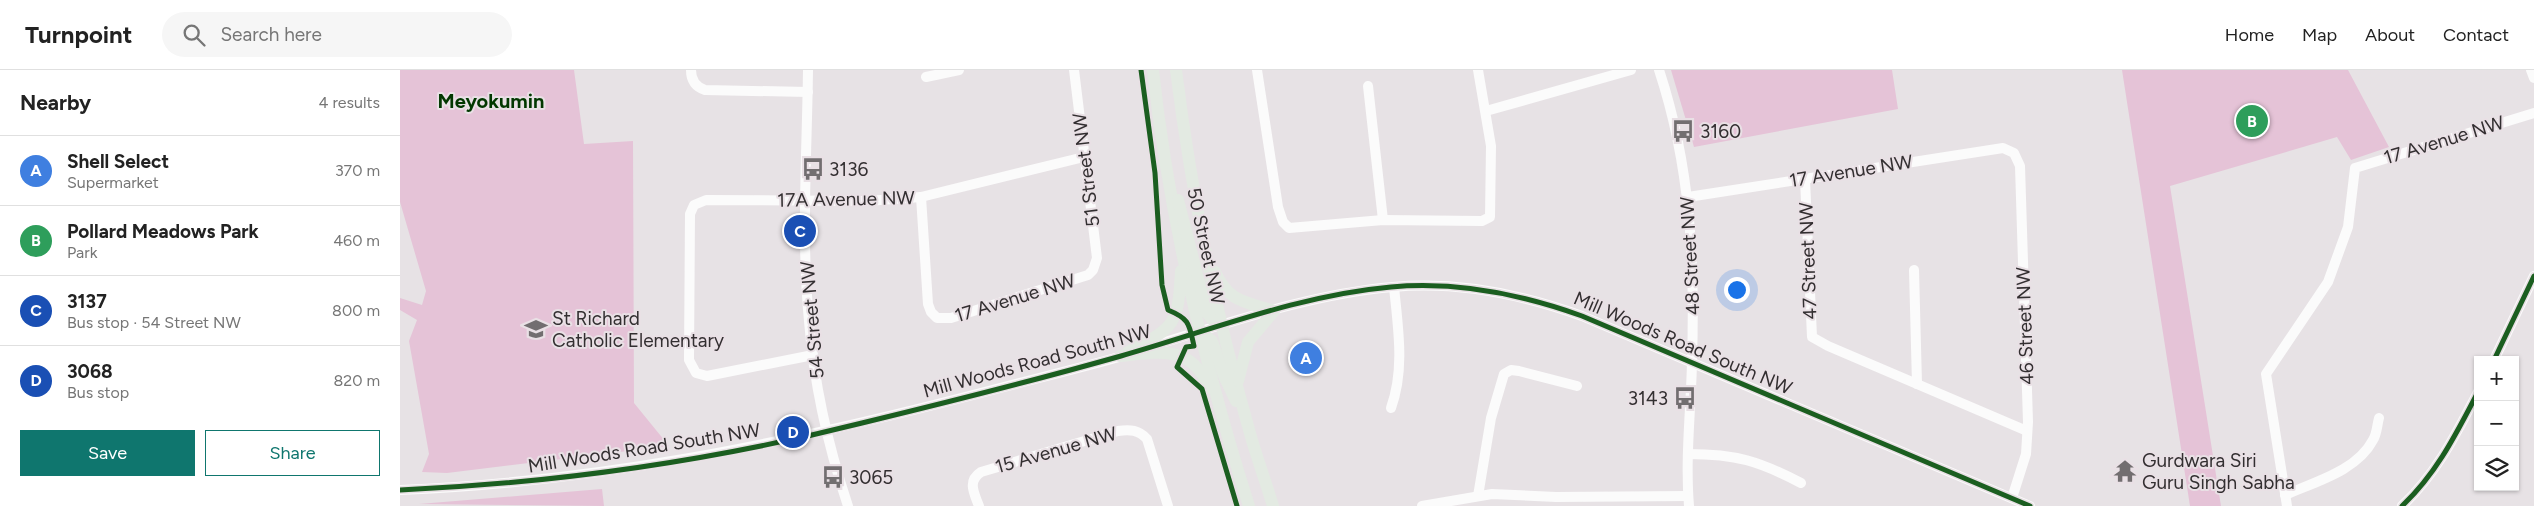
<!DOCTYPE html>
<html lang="en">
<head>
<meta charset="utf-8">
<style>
  :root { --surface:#fff; --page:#f6f6f6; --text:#222; --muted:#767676; --line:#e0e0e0; --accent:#0f766e }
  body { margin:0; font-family:Figtree,sans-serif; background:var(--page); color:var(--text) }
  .controls { position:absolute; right:15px; bottom:15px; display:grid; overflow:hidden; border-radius:0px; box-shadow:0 1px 4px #0004 }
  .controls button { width:45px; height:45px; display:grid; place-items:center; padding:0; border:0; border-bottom:1px solid var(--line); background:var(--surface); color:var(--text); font:25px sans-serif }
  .you { position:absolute; left:1336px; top:219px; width:18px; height:18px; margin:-12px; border:4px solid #fff; border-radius:50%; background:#1a73e8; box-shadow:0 0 0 8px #1a73e833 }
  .badge { display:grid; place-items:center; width:32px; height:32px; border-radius:50%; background:var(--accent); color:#fff; font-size:16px; font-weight:700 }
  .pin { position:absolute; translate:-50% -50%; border:2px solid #fff; box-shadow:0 1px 5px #0006 }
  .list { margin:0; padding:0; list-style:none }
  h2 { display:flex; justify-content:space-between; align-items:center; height:65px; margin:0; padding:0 20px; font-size:21px }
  h2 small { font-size:16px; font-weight:400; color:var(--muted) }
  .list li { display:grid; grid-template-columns:32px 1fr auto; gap:15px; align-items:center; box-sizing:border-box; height:70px; padding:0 20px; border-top:1px solid var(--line) }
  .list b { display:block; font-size:19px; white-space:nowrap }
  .list p { margin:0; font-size:16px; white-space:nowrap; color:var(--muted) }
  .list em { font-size:16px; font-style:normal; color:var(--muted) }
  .actions { display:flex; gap:10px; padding:15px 20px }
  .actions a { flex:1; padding:11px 0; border:1px solid var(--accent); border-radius:0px; text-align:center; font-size:18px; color:var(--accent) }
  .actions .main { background:var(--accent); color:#fff }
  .icon { flex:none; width:28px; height:28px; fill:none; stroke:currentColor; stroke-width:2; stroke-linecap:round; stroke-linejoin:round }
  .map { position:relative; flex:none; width:2134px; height:436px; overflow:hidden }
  header { display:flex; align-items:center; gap:30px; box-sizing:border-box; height:70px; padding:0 25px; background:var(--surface); border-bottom:1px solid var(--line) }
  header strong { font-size:24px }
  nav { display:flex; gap:28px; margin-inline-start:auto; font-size:18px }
  .search { width:350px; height:45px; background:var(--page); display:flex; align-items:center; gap:12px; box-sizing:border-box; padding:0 18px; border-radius:28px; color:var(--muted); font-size:19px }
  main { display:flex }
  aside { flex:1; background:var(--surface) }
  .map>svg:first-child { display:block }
  .green { fill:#e5c3d7 }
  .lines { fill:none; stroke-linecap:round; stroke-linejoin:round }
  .minor { stroke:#fbfbfb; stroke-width:10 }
  .major { stroke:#e3eae2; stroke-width:12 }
  .cycleway-casing { stroke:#e9e0e5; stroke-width:8 }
  .cycleway { stroke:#1b5e20; stroke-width:5 }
  .labels { text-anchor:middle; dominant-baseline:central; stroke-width:4; stroke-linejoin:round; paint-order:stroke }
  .poi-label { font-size:19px; fill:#332f31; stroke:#e9e0e5; text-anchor:start }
  .street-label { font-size:19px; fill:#332f31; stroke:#e9e0e5 }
  .neighbourhood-label { font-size:20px; font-weight:bold; fill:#023800; stroke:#e9e0e5 }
</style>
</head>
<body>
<header>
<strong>Turnpoint</strong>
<div class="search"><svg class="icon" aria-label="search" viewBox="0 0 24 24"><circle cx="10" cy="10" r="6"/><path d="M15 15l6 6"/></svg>Search here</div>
<nav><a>Home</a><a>Map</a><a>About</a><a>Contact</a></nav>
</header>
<main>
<aside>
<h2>Nearby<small>4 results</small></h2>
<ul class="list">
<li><span class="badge" style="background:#3f7fe0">A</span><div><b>Shell Select</b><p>Supermarket</p></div><em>370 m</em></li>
<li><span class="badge" style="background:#2e9e5b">B</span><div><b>Pollard Meadows Park</b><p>Park</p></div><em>460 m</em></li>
<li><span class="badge" style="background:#1a4fb4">C</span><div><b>3137</b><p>Bus stop · 54 Street NW</p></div><em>800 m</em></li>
<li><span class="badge" style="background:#1a4fb4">D</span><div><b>3068</b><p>Bus stop</p></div><em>820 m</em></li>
</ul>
<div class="actions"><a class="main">Save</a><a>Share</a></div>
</aside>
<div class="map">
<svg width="2134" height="436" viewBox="0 0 2134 436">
  <rect width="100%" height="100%" fill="#e7e2e5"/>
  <g class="green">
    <polygon points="0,0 174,0 184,74 233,71 234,333 269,376 47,403 22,402 29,384 9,271 17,250 0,240 0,228 22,235 26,221 0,132"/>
    <polygon points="1271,0 1492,0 1498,39 1294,77"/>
    <polygon points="1722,0 1948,0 1989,77 1951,90 1937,67 1770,116 1821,436 1790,436"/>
    <polygon points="202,419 204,436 19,434"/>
  </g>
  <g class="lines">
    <g class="minor">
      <path d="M291,0C291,10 296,17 305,20L408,22"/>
      <path d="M408,0C407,83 401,168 409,251C414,314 428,376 448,436"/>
      <polyline points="857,0 878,137 883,152 889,158 983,150 1082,151 1090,147 1091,76 1078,0"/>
      <path d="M1259,0C1291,97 1295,191 1292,292C1291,340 1285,388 1289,436"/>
      <polyline points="2131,0 2134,8"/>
      <polyline points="526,7 559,0"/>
      <polyline points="968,16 983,150"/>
      <polyline points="1086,41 1231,0"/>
      <polyline points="1405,109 1412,267 1428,276 1627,361"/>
      <polyline points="521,127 528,234 531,242 537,248 551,248 688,205 693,200 697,188 674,0"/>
      <polyline points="1288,127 1603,78 1614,83 1620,96 1628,352 1626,384 1612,428"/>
      <polyline points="1514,200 1517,314"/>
      <path d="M739,280C820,256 908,224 993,217C1058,211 1121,224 1182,246L1630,436"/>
      <polyline points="413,285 307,306 296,303 289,290 290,144 294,135 306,130 467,131 521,127 684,87"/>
      <polyline points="2094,290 2134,206"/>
      <path d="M991,338C1005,299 998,258 994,217"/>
      <path d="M1288,384C1336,384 1359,391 1401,413"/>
      <path d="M0,420C196,412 379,375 569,326C621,312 674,300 726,285"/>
      <path d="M1885,425C1914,412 1957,401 1973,370C1977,364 1977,355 1979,348"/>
      <polyline points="1078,426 1091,348 1104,304 1111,300 1119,301 1177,316"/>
      <path d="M579,436C574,423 567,411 581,402L718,361C730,359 739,360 747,369L768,436"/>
      <polyline points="1022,436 1092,424 1156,427 1288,426"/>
      <polyline points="1887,436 1866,304 1928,212 1948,157 1955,98 2134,43"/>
      <path d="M2002,436C2037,403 2056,364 2078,322"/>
    </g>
    <g class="major">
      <path d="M753,0C769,148 804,294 849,436"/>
      <path d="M776,0C791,120 815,240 848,356C855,383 865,409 873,436"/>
      <polyline points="778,130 807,243 816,254 823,256"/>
      <path d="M815,202C830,233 844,231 874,241L848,272L838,311"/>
      <polyline points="800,262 812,271 824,306 836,331"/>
      <path d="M728,282C775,257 778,256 781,201"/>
      <path d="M720,286C758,282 791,274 809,317"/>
    </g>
    <defs>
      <g id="cycleway">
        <path d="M741,0L755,103L762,215L768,240C790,249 789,254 794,276L786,277L777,297L802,319L837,436"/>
        <polyline points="2094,290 2134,206"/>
        <path d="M0,420C156,413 311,391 462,353C549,332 636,310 721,286C809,261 899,225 991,217C1057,211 1121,224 1182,246L1630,436"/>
        <path d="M2002,436C2037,403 2056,364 2078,322"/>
      </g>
    </defs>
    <use href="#cycleway" class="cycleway-casing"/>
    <use href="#cycleway" class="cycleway"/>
  </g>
  <defs>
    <symbol id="bus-bare" viewBox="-9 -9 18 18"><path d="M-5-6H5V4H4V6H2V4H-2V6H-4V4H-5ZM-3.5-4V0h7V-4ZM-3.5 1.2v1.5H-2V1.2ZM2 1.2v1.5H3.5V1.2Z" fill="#726e70" stroke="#e9e0e5" stroke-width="2.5" paint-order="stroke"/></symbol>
    <symbol id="school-bare" viewBox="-9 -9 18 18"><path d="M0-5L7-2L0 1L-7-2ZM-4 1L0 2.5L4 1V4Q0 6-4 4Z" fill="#726e70" stroke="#e9e0e5" stroke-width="2.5" paint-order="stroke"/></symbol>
    <symbol id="temple-bare" viewBox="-9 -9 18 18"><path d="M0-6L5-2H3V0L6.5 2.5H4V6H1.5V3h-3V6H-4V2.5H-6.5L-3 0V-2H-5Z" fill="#726e70" stroke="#e9e0e5" stroke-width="2.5" paint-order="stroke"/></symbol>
  </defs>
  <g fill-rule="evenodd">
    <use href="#bus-bare" x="1267" y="45" width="32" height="32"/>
    <use href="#bus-bare" x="397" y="83" width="32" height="32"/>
    <use href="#school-bare" x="120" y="243" width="32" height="32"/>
    <use href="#bus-bare" x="1269" y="312" width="32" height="32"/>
    <use href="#temple-bare" x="1709" y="385" width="32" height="32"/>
    <use href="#bus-bare" x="417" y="391" width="32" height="32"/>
  </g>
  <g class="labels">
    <g class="poi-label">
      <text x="1300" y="61">3160</text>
      <text x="429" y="99">3136</text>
      <text x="152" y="248">St Richard<tspan x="152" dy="22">Catholic Elementary</tspan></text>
      <text x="1268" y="328" text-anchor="end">3143</text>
      <text x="1742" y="390">Gurdwara Siri<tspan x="1742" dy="22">Guru Singh Sabha</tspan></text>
      <text x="449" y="407">3065</text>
    </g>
    <g class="street-label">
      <text transform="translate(2044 70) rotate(-17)">17 Avenue NW</text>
      <text transform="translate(686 100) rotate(-97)">51 Street NW</text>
      <text transform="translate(1451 101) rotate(-9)">17 Avenue NW</text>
      <text transform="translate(446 129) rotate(-1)">17A Avenue NW</text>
      <text transform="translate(806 176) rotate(78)">50 Street NW</text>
      <text transform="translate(1290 186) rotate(-93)">48 Street NW</text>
      <text transform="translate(1408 191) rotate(-92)">47 Street NW</text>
      <text transform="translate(615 228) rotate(-17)">17 Avenue NW</text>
      <text transform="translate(412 250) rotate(-95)">54 Street NW</text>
      <text transform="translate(1625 256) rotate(-92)">46 Street NW</text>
      <text transform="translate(1283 273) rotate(23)">Mill Woods Road South NW</text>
      <text transform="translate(637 291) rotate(-15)">Mill Woods Road South NW</text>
      <text transform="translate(244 378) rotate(-9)">Mill Woods Road South NW</text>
      <text transform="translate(656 380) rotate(-16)">15 Avenue NW</text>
    </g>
    <g class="neighbourhood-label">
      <text x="91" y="31">Meyokumin</text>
    </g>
  </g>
</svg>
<div class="controls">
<button>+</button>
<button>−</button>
<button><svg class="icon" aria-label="layers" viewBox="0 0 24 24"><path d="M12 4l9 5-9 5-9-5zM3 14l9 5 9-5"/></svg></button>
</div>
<div class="you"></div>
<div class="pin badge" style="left:906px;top:288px;background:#3f7fe0">A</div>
<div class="pin badge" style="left:1852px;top:51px;background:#2e9e5b">B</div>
<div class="pin badge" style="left:400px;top:161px;background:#1a4fb4">C</div>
<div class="pin badge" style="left:393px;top:362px;background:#1a4fb4">D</div>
</div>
</main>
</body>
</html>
